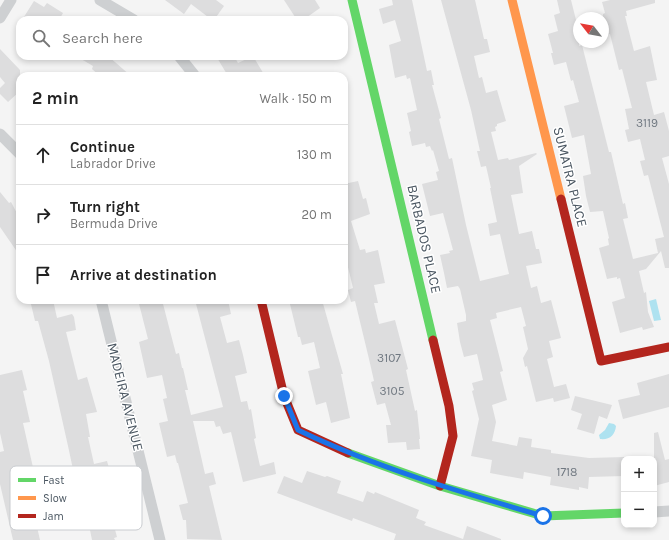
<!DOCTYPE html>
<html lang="en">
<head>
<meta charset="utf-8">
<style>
  :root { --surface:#fff; --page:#f2f2f2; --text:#222; --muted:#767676; --line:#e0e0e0 }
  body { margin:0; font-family:Karla,sans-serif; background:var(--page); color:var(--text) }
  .controls { position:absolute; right:12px; bottom:12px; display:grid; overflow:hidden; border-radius:8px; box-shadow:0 2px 6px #0003 }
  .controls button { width:36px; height:36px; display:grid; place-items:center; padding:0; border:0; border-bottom:1px solid var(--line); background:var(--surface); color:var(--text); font:20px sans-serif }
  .compass { position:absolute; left:573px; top:12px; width:36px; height:36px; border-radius:50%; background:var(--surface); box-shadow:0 2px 6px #0003; rotate:301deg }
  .stop { position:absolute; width:12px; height:12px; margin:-9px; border:3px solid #1a73e8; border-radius:50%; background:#fff }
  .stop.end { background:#1a73e8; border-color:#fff; box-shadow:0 1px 4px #0008 }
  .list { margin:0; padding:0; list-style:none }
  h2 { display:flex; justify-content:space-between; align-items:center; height:52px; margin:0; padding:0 16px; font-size:17px }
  h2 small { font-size:13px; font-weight:400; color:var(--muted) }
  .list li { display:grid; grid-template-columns:26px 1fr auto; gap:12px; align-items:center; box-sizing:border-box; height:60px; padding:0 16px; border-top:1px solid var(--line) }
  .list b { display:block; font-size:15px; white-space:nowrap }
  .list p { margin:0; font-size:13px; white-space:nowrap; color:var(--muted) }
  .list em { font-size:13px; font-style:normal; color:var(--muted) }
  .icon { flex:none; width:22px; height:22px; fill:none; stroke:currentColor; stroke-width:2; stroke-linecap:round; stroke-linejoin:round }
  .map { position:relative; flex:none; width:669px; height:540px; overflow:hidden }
  .search { position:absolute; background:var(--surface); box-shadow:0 2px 6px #0003; left:16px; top:16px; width:332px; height:44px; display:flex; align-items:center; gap:10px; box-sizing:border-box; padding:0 14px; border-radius:12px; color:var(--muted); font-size:15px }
  .panel { position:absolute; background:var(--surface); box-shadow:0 2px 6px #0003; left:16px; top:72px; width:332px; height:232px; border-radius:12px }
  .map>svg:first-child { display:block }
  .water { fill:#aee2f0 }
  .building { fill:#ddddde }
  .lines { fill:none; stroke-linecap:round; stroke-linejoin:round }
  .street { stroke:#ced0d2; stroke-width:11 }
  .fast { stroke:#63d668; stroke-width:9 }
  .slow { stroke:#ff974d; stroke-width:9 }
  .jam { stroke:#b3261e; stroke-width:9 }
  .route { stroke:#1a73e8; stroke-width:5 }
  .labels { text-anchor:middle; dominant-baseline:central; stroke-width:3; stroke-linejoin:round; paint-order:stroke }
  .number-label { font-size:12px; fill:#707881 }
  .street-label { font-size:14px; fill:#4a5661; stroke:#fff }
  .key { fill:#fff; stroke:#c9ccd0; stroke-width:1 }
  .key-label { font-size:11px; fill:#4a5661 }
</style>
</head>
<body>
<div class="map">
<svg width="669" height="540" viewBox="0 0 669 540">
  <rect width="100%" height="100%" fill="#f4f4f4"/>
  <g class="water">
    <polygon points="656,299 661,320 654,321 649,301"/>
    <path d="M609,423L614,424L616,426C615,435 610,440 600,439L599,435L605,430Z"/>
  </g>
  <g class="building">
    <polygon points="165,0 216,0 224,6 214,20 212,20 191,4 184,14"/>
    <polygon points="284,0 315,0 320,8 303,20 297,20"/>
    <polygon points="392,0 412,0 427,71 431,70 434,85 432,85 441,118 439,119 449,159 452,158 466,225 480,281 509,274 500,234 490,236 488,224 497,222 490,188 491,188 486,166 481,167 477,151 480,151 471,110 441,0 475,0 484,39 487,39 490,52 474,56 479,78 482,77 486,93 497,90 506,121 497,124 497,126 495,127 496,131 491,132 498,160 508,158 509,160 536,153 537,154 519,166 523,193 511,195 519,234 532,231 536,249 539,249 542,263 526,266 531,288 537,286 541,303 551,300 561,338 549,341 553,357 547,359 554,387 566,384 570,398 554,402 553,398 536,402 527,366 525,367 523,358 528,349 523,327 526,326 521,307 496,313 497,318 490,320 503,371 500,372 507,400 492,405 496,422 492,441 517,446 519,437 532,439 531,447 551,450 551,453 589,458 624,457 624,476 589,477 588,489 579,487 579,490 550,485 551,477 524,472 523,479 490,473 492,460 471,456 479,419 472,391 474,390 472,383 483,380 477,354 464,357 460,342 457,323 466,321 466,315 460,289 458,286 447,288 444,273 440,255 450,253 449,251 453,250 443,213 430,216 422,184 438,180 436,172 439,171 433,150 432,151 430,146 426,147 425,143 412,146 409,132 411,131 407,113 417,110 410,78 407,79 406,75 395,78 389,45 401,41 395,20 383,24 379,9 393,5"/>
    <polygon points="557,0 571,0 579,32 579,46 582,45 609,152 611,152 623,204 625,203 628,218 623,219 633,259 658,253 655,239 664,237 648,175 644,176 640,161 645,160 640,139 628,142 625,130 629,129 625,109 632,108 622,69 619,70 610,34 603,36 603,14 605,13 602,2 610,0 655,0 655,3 626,11 627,16 625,16 634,51 650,46 657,80 646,82 654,115 664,112 669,131 669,156 662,158 669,184 669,268 665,268 661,251 646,269 639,271 644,293 646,292 648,312 654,327 643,330 642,327 620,333 612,302 625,298 620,278 617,279 617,277 607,279 599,248 609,245 608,239 609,238 603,211 590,212 586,196 583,176 591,174 584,135 572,138 564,106 579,102 573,80 571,81 566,62 554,65 551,53 553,53 548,34 558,31 554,15 560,13"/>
    <polygon points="34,1 44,7 47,3 63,13 59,20 22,20"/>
    <polygon points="0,49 20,70 20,91 8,102 0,94 0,88 5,83 0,77"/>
    <polygon points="76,56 108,56 131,76 100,76 92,69 93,66"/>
    <polygon points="216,56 234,56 238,63 253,56 265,76 228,76"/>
    <polygon points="358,181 363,199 366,198 370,214 351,221 360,250 365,249 366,253 378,250 385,283 374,285 378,303 374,303 379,324 395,320 408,369 406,370 415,411 417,410 420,439 419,439 420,449 407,450 406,442 388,443 386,425 391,425 385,403 377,405 371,382 374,381 369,359 355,301 351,302 348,290 353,288 346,259 344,260 344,184"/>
    <polygon points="0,192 9,203 11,202 20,219 20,256 0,227"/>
    <polygon points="30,300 53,300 57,318 72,314 74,317 76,330 66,332 78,380 87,377 97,412 86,414 90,437 88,437 94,464 107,461 116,493 106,496 117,537 114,538 115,540 92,540 85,505 75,507 71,489 77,488 68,446 49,361 38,321 35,321"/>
    <polygon points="138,300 162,300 176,354 179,353 182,368 183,368 188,390 185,390 191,415 223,407 195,300 228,300 231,314 220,317 227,343 239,340 243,355 247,373 235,376 241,402 247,401 249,410 251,409 256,438 254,439 260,466 274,462 276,474 243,482 231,432 223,434 220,426 216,427 214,421 193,421 205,474 213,472 216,484 209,486 222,540 187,539 186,520 183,520 179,505 188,503 178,463 177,463 175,455 167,457 159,423 168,421 163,399 167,398 162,375 147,378 139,342 148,339"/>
    <polygon points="289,300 322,300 343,374 341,374 350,418 331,423 326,402 316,405 308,371 320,368 314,342 302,345 300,337 298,337"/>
    <polygon points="22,370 27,390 23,391 30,422 23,423 43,512 34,514 40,540 13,540 0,484 0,452 4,451 0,433 0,375"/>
    <polygon points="669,374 669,407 623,419 618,400 640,395 637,383"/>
    <polygon points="575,396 612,405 607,419 599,416 594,434 577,429 582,414 571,410"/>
    <polygon points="658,432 665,460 669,459 669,482 654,486 654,433"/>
    <polygon points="307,471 325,477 327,476 341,481 337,493 363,502 367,491 374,494 375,492 419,510 416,518 426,522 424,525 463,539 467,526 501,539 501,540 394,540 396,534 353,518 352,521 277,493 284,476 302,483"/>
  </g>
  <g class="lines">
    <g class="street">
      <polyline points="100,0 134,20"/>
      <polyline points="0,18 11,0"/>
      <polyline points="179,56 195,76"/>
      <polyline points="0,134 20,154"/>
      <polyline points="101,300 160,540"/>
      <polyline points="654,512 669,511"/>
    </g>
    <g class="fast">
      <polyline points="352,0 433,340"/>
      <polyline points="348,453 440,486 543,516 624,513"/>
    </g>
    <polyline class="slow" points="512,0 561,199"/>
    <g class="jam">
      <polyline points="561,199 601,361 669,347"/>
      <polyline points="261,300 284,396 298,430 348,453"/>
      <polyline points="433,340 449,406 453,436 440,486"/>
    </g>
  </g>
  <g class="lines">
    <path class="route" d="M284,396L298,430C377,468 460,492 543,516"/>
  </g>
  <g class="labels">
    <g class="number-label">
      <text x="647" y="123">3119</text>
      <text x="389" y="358">3107</text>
      <text x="392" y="391">3105</text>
      <text x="567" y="472">1718</text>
    </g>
    <g class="street-label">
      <text transform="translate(570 177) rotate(76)">SUMATRA PLACE</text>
      <text transform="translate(424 239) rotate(77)">BARBADOS PLACE</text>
      <text transform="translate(125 397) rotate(76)">MADEIRA AVENUE</text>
    </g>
  </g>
  <rect x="10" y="466" width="132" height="64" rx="6" class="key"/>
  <rect x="18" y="478" width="18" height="4" fill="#63d668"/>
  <rect x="18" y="496" width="18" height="4" fill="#ff974d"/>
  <rect x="18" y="514" width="18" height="4" fill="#b3261e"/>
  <g class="key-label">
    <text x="43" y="484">Fast</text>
    <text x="43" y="502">Slow</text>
    <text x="43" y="520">Jam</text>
  </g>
</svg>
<div class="controls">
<button>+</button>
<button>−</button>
</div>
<svg class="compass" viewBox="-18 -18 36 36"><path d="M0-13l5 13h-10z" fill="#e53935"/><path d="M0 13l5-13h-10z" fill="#767676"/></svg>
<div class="stop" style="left:543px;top:516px"></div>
<div class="stop end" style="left:284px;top:396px"></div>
<div class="search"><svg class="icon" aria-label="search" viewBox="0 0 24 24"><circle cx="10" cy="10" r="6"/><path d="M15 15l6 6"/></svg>Search here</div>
<section class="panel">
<h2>2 min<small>Walk · 150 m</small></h2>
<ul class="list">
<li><svg class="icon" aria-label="ahead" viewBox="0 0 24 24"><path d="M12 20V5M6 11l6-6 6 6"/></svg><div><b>Continue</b><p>Labrador Drive</p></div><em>130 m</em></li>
<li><svg class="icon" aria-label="right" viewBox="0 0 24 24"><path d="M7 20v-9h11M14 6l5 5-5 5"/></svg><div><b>Turn right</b><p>Bermuda Drive</p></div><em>20 m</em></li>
<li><svg class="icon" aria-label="arrive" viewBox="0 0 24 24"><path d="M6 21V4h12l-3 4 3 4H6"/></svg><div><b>Arrive at destination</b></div></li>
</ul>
</section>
</div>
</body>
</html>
